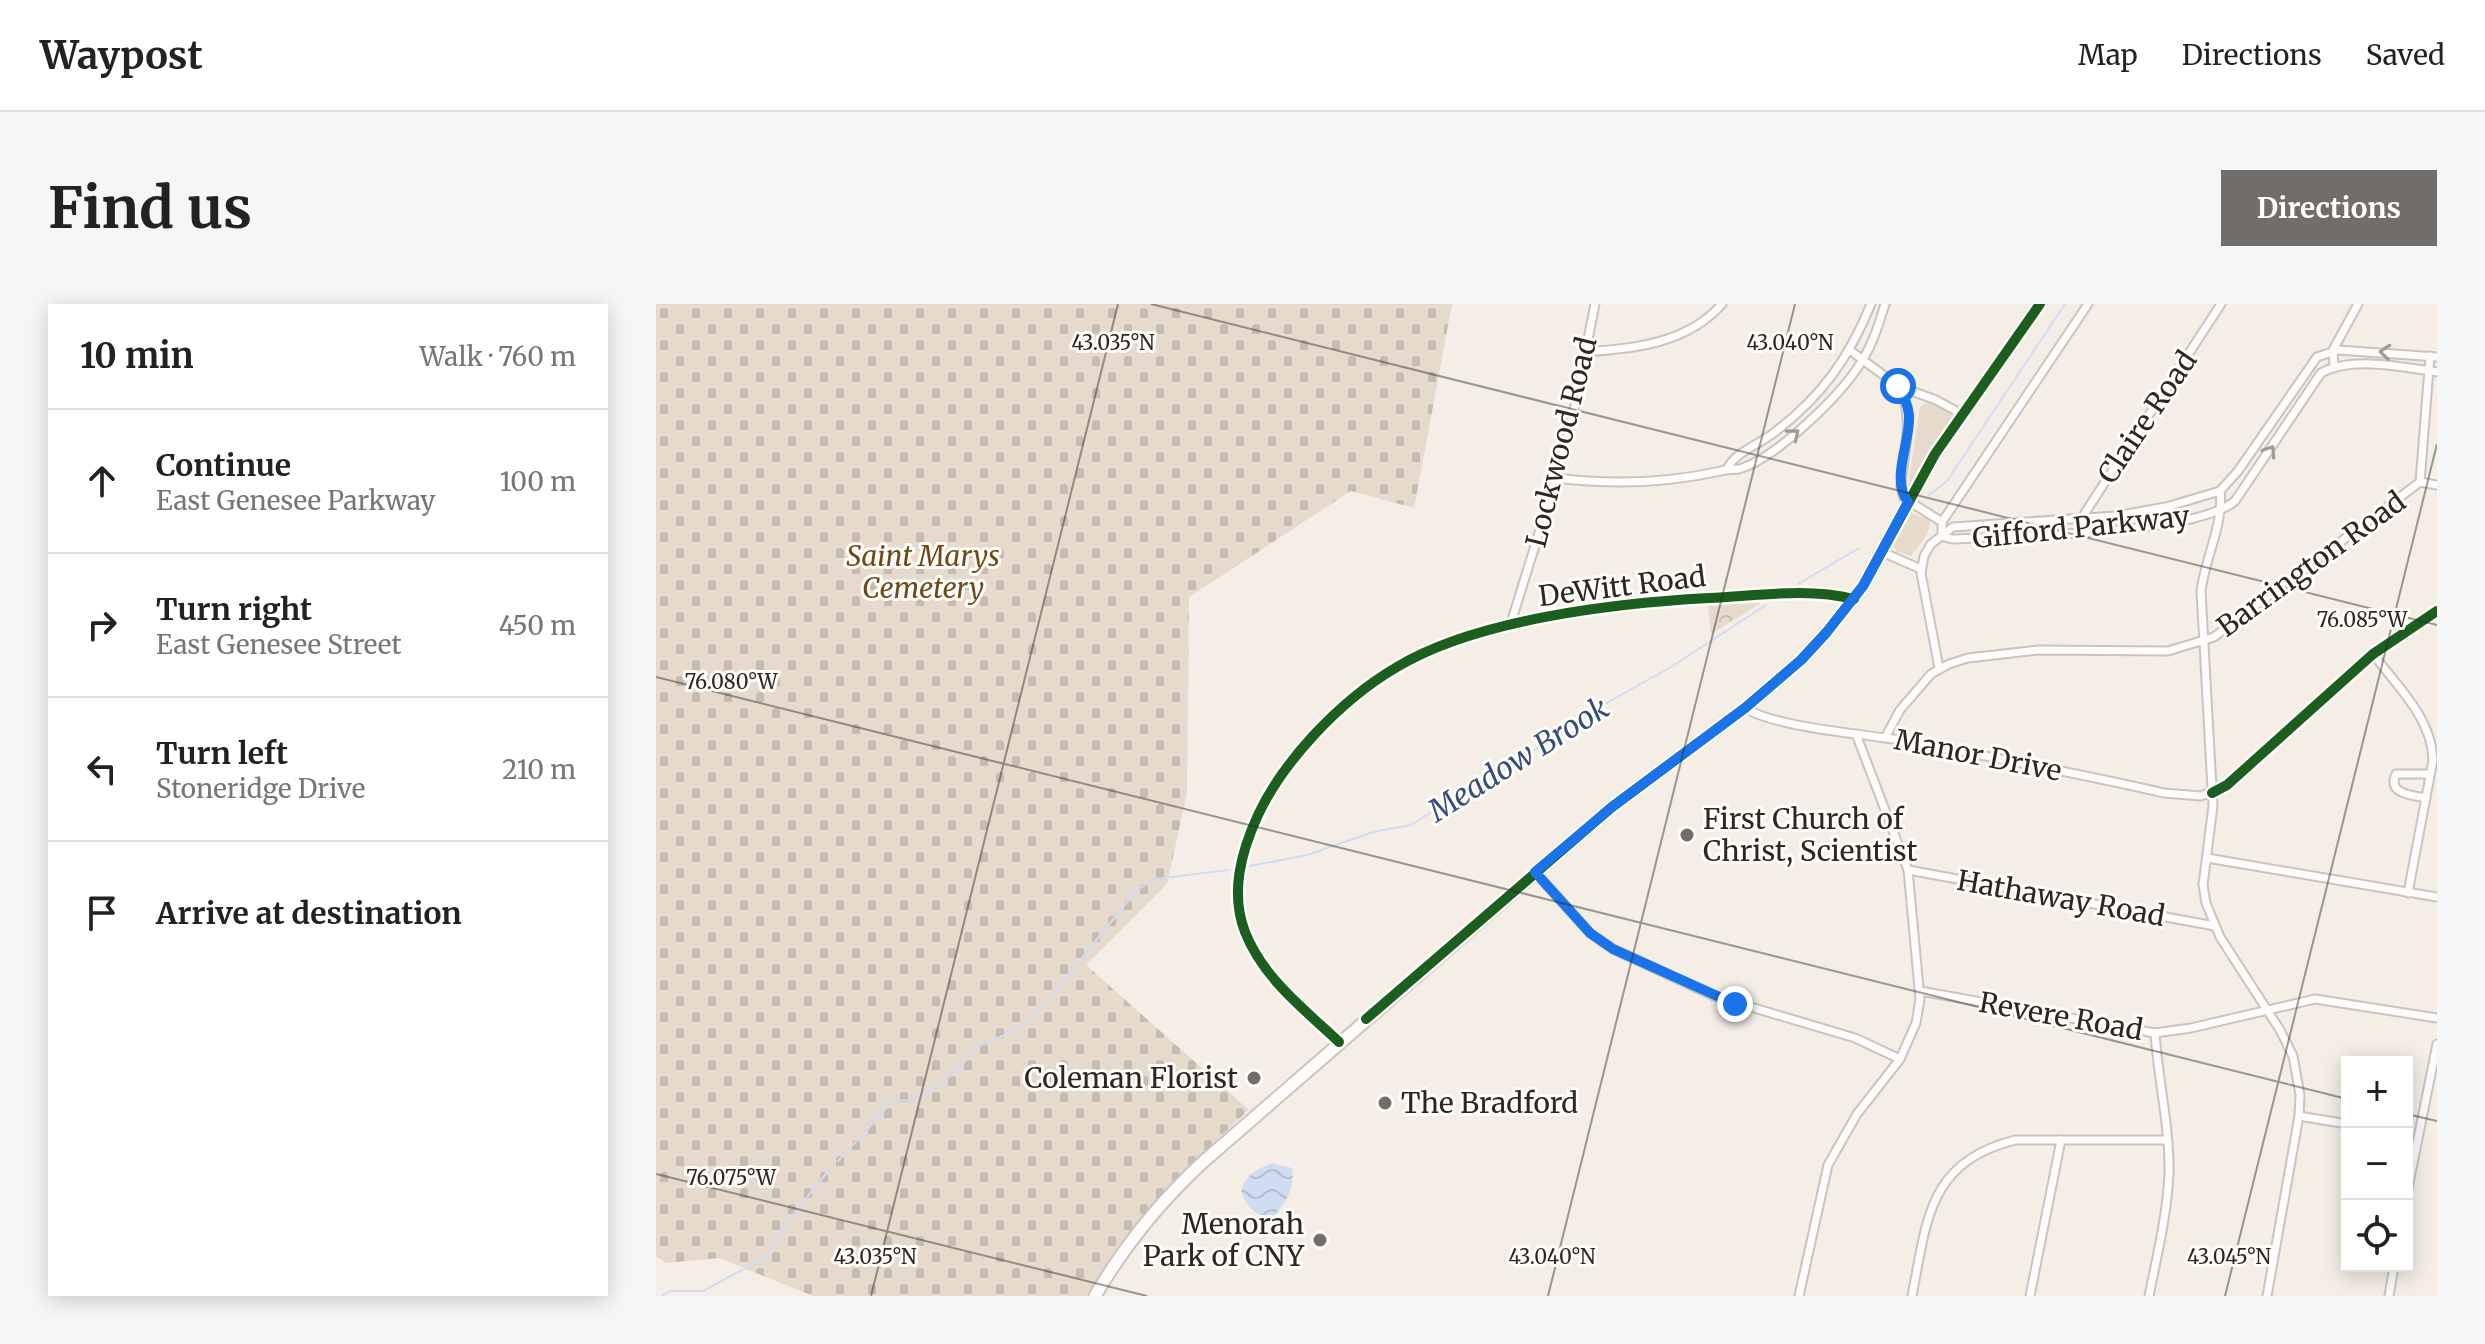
<!DOCTYPE html>
<html lang="en">
<head>
<meta charset="utf-8">
<style>
  :root { --surface:#fff; --page:#f6f6f6; --text:#222; --muted:#767676; --line:#e0e0e0; --accent:#716d68 }
  body { margin:0; font-family:Merriweather,serif; background:var(--page); color:var(--text) }
  .controls { position:absolute; right:24px; bottom:24px; display:grid; overflow:hidden; border-radius:0px; box-shadow:0 4px 20px #0003 }
  .controls button { width:72px; height:72px; display:grid; place-items:center; padding:0; border:0; border-bottom:2px solid var(--line); background:var(--surface); color:var(--text); font:40px sans-serif }
  .stop { position:absolute; width:24px; height:24px; margin:-18px; border:6px solid #1a73e8; border-radius:50%; background:#fff }
  .stop.end { background:#1a73e8; border-color:#fff; box-shadow:0 2px 8px #0008 }
  .list { margin:0; padding:0; list-style:none }
  h2 { display:flex; justify-content:space-between; align-items:center; height:104px; margin:0; padding:0 32px; font-size:34px }
  h2 small { font-size:26px; font-weight:400; color:var(--muted) }
  .list li { display:grid; grid-template-columns:52px 1fr auto; gap:24px; align-items:center; box-sizing:border-box; height:144px; padding:0 32px; border-top:2px solid var(--line) }
  .list b { display:block; font-size:30px; white-space:nowrap }
  .list p { margin:0; font-size:26px; white-space:nowrap; color:var(--muted) }
  .list em { font-size:26px; font-style:normal; color:var(--muted) }
  .icon { flex:none; width:44px; height:44px; fill:none; stroke:currentColor; stroke-width:2; stroke-linecap:round; stroke-linejoin:round }
  .map { position:relative; flex:none; width:1781px; height:992px; overflow:hidden; border-radius:0px }
  header { display:flex; align-items:center; gap:48px; box-sizing:border-box; height:112px; padding:0 40px; background:var(--surface); border-bottom:2px solid var(--line) }
  header strong { font-size:38px }
  nav { display:flex; gap:44px; margin-inline-start:auto; font-size:28px }
  .intro { display:flex; align-items:center; justify-content:space-between; box-sizing:border-box; height:192px; padding:0 48px }
  h1 { margin:0; font-size:56px }
  .button { padding:20px 36px; border-radius:0px; background:var(--accent); color:#fff; font-size:28px; font-weight:700 }
  main { display:flex; gap:48px; padding:0 48px }
  aside { flex:1; background:var(--surface); border-radius:0px; box-shadow:0 4px 20px #0003 }
  .map>svg:first-child { display:block }
  .grass { fill:#e6dacd }
  .cemetery { fill:url(#cemetery-stones) }
  .park { fill:url(#park-crowns) }
  .water { fill:url(#water-waves) }
  .lines { fill:none; stroke-linecap:round; stroke-linejoin:round }
  .stream { stroke:#d0dcf2; stroke-width:2 }
  .minor-casing { stroke:#c9c4be; stroke-width:11 }
  .primary-casing { stroke:#c9c4be; stroke-width:15 }
  .minor { stroke:#fdfcfb; stroke-width:7 }
  .primary { stroke:#fdfcfb; stroke-width:11 }
  .cycleway-casing { stroke:#fffdfa; stroke-width:15 }
  .cycleway { stroke:#1b5e20; stroke-width:10 }
  .oneway { stroke:#9e9c9a }
  .route { stroke:#1a73e8; stroke-width:10 }
  .ticks { fill:none; stroke:#2b2723; stroke-width:2; stroke-opacity:0.45 }
  .poi-dot { fill:#716d68; stroke:#fffdfa; stroke-width:3 }
  .labels { text-anchor:middle; dominant-baseline:central; stroke-width:6; stroke-linejoin:round; paint-order:stroke }
  .street-label { font-size:28px; fill:#2b2723; stroke:#fffdfa }
  .park-label { font-size:28px; font-style:italic; fill:#6e4818; stroke:#fffdfa }
  .poi-label { font-size:28px; fill:#2b2723; stroke:#fffdfa; text-anchor:start }
  .water-label { font-size:30px; font-style:italic; fill:#354e7a; stroke:#fffdfa }
  .ticks-label { font-size:20px; text-anchor:middle; fill:#2b2723; stroke:#fffdfa; stroke-width:6; stroke-linejoin:round; paint-order:stroke }
</style>
</head>
<body>
<header>
<strong>Waypost</strong>
<nav><a>Map</a><a>Directions</a><a>Saved</a></nav>
</header>
<div class="intro"><h1>Find us</h1><a class="button">Directions</a></div>
<main>
<aside>
<h2>10 min<small>Walk · 760 m</small></h2>
<ul class="list">
<li><svg class="icon" aria-label="ahead" viewBox="0 0 24 24"><path d="M12 20V5M6 11l6-6 6 6"/></svg><div><b>Continue</b><p>East Genesee Parkway</p></div><em>100 m</em></li>
<li><svg class="icon" aria-label="right" viewBox="0 0 24 24"><path d="M7 20v-9h11M14 6l5 5-5 5"/></svg><div><b>Turn right</b><p>East Genesee Street</p></div><em>450 m</em></li>
<li><svg class="icon" aria-label="left" viewBox="0 0 24 24"><path d="M17 20v-9H6M10 6l-5 5 5 5"/></svg><div><b>Turn left</b><p>Stoneridge Drive</p></div><em>210 m</em></li>
<li><svg class="icon" aria-label="arrive" viewBox="0 0 24 24"><path d="M6 21V4h12l-3 4 3 4H6"/></svg><div><b>Arrive at destination</b></div></li>
</ul>
</aside>
<div class="map">
<svg width="1781" height="992" viewBox="0 0 1781 992">
  <defs>
    <pattern id="cemetery-stones" width="16" height="16" patternUnits="userSpaceOnUse" patternTransform="scale(2)"><rect width="16" height="16" fill="#e6dacd"/><path d="M2 7V4a2 2 0 0 1 4 0v3zM10 15v-3a2 2 0 0 1 4 0v3z" fill="#c5bbb0"/></pattern>
    <pattern id="park-crowns" width="20" height="18" patternUnits="userSpaceOnUse" patternTransform="scale(2)"><rect width="20" height="18" fill="#e6dacd"/><path d="M2 6a3 3 0 1 1 6 0M12 15a3 3 0 1 1 6 0" fill="none" stroke="#c5bbb0"/></pattern>
    <pattern id="water-waves" width="16" height="10" patternUnits="userSpaceOnUse" patternTransform="scale(2)"><rect width="16" height="10" fill="#d0dcf2"/><path d="M0 5q4-4 8 0t8 0" fill="none" stroke="#b3bdcf"/></pattern>
  </defs>
  <rect width="100%" height="100%" fill="#f4eee7"/>
  <g class="grass">
    <polygon points="1273,97 1280,99 1295,108 1296,114 1252,183 1264,103"/>
    <path d="M1253,208L1274,216C1275,229 1263,242 1255,252L1240,247L1238,241Z"/>
  </g>
  <path class="cemetery" d="M0,0H796L758,204L695,187L533,293L531,489L511,580L430,661L593,806C532,862 472,919 431,992H157L63,954L10,959L0,952Z"/>
  <polygon class="park" points="1105,299 1055,330 1052,301"/>
  <path class="water" d="M616,859L636,864C639,884 630,900 616,914C598,911 592,904 585,888C590,870 600,866 616,859Z"/>
  <g class="lines">
    <g class="stream">
      <polyline points="1273,191 1291,177 1409,0"/>
      <polyline points="1142,280 1203,244"/>
      <polyline points="594,562 651,551 717,528 755,521 818,481 844,468 956,396 1015,363 1110,301"/>
      <polyline points="394,693 481,586 499,575 572,566"/>
      <path d="M182,857L228,807L232,798C241,794 249,798 257,796C273,791 304,765 314,752L313,749L320,743L356,728L386,702"/>
      <polyline points="6,992 14,987 47,987 110,953 128,922 173,866"/>
    </g>
    <defs>
      <g id="minor">
        <polyline points="1195,47 1242,82 1280,96 1306,110"/>
        <path d="M930,48C979,44 1031,40 1066,0"/>
        <polyline points="1678,62 1677,46 1702,0"/>
        <path d="M1242,82C1260,113 1247,148 1245,183L1248,194L1286,218"/>
        <path d="M1071,165C1079,148 1104,140 1119,128C1166,92 1193,54 1215,0"/>
        <path d="M900,174C955,181 1011,179 1065,167C1071,165 1077,166 1083,165C1121,154 1186,90 1206,57C1217,39 1223,20 1229,0"/>
        <polyline points="1764,178 1774,52"/>
        <polyline points="1764,178 1781,181"/>
        <path d="M1564,187C1568,220 1549,254 1545,287L1557,502L1547,581L1550,599L1564,633L1624,726L1637,752L1644,791L1643,812L1611,992"/>
        <polyline points="1426,229 1425,215 1565,0"/>
        <path d="M1286,232L1296,235C1354,232 1539,231 1579,197L1665,69C1696,52 1747,63 1781,68"/>
        <polyline points="1286,232 1286,218 1432,0"/>
        <polyline points="1226,248 1265,265"/>
        <polyline points="854,322 900,174 918,106 939,0"/>
        <path d="M1717,350C1741,382 1776,414 1777,456L1752,589"/>
        <polyline points="1283,364 1265,269 1268,252 1275,240 1297,223 1459,212 1510,203 1564,187 1582,167 1661,53 1682,46 1781,53"/>
        <path d="M1089,404C1120,424 1210,430 1250,437C1336,453 1422,469 1508,489L1545,492L1571,481L1717,350L1781,307"/>
        <polyline points="1229,434 1244,406 1275,370 1293,360 1312,354 1383,346 1512,347 1558,333 1764,178"/>
        <path d="M1770,494C1755,491 1731,490 1740,470H1774"/>
        <polyline points="1551,554 1781,593"/>
        <polyline points="1252,566 1559,622"/>
        <polyline points="879,568 934,629 957,645 1058,692 1199,734 1244,755"/>
        <polyline points="1264,687 1499,729 1535,724 1659,695 1781,714"/>
        <path d="M683,738C648,705 607,674 589,628C574,589 585,548 602,511C616,481 635,456 657,432C682,405 710,381 741,363C820,315 961,299 1053,294C1100,292 1151,283 1198,295"/>
        <polyline points="1643,812 1691,820"/>
        <polyline points="1751,889 1781,740"/>
        <polyline points="1143,992 1172,861 1201,810 1244,755 1260,719 1264,695 1252,566 1200,430"/>
        <path d="M1256,992C1271,916 1272,858 1359,836H1511"/>
        <polyline points="1374,992 1405,836"/>
        <path d="M1493,992C1501,952 1511,911 1513,870C1514,823 1502,776 1499,729"/>
        <polyline points="1733,992 1738,962"/>
      </g>
      <path id="primary" d="M439,992C467,944 506,896 547,858L956,503L1089,404L1145,356L1170,329L1207,282L1279,150L1384,0"/>
    </defs>
    <use href="#minor" class="minor-casing"/>
    <use href="#primary" class="primary-casing"/>
    <use href="#minor" class="minor"/>
    <use href="#primary" class="primary"/>
    <defs>
      <g id="cycleway">
        <polyline points="1556,489 1571,481 1717,350 1781,307"/>
        <polyline points="710,715 956,503 1089,404 1145,356 1170,329 1207,282 1279,150 1384,0"/>
        <path d="M683,738C648,705 607,674 589,628C574,589 585,548 602,511C616,481 635,456 657,432C682,405 710,381 741,363C820,315 961,299 1053,294C1100,292 1151,283 1198,295"/>
      </g>
    </defs>
    <use href="#cycleway" class="cycleway-casing"/>
    <use href="#cycleway" class="cycleway"/>
  </g>
  <defs><path id="oneway-chevron" d="M-2-3.5L2.5 0L-2 3.5" fill="none" stroke-width="1.6" stroke-linecap="round" stroke-linejoin="round" transform="scale(2)"/></defs>
  <g class="oneway">
    <use href="#oneway-chevron" transform="translate(1729 48) rotate(-175)"/>
    <use href="#oneway-chevron" transform="translate(1138 130) rotate(-40)"/>
    <use href="#oneway-chevron" transform="translate(1614 147) rotate(-57)"/>
  </g>
  <g class="lines">
    <path class="route" d="M1079,700L957,645L934,629L879,568L956,503L1089,404L1145,356L1170,329L1207,282L1252,198C1234,175 1255,137 1253,111C1252,100 1247,91 1242,82"/>
  </g>
  <path class="ticks" d="M495,0L1781,321M0,373L1691,795M1751,810L1781,817M0,870L491,992M215,992L462,0M892,992L1139,0M1569,992L1781,140"/>
  <g class="poi-dot">
    <circle cx="1031" cy="531" r="8"/>
    <circle cx="598" cy="774" r="8"/>
    <circle cx="729" cy="799" r="8"/>
    <circle cx="664" cy="936" r="8"/>
  </g>
  <g class="labels">
    <g class="street-label">
      <text transform="translate(1491 113) rotate(-56)">Claire Road</text>
      <text transform="translate(905 138) rotate(-76)">Lockwood Road</text>
      <text transform="translate(1425 223) rotate(-6)">Gifford Parkway</text>
      <text transform="translate(1655 260) rotate(-36)">Barrington Road</text>
      <text transform="translate(966 282) rotate(-7)">DeWitt Road</text>
      <text transform="translate(1322 451) rotate(11)">Manor Drive</text>
      <text transform="translate(1405 594) rotate(10)">Hathaway Road</text>
      <text transform="translate(1405 712) rotate(10)">Revere Road</text>
    </g>
    <g class="park-label">
      <text x="267" y="252">Saint Marys<tspan x="267" dy="32">Cemetery</tspan></text>
    </g>
    <g class="poi-label">
      <text x="1047" y="515">First Church of<tspan x="1047" dy="32">Christ, Scientist</tspan></text>
      <text x="582" y="774" text-anchor="end">Coleman Florist</text>
      <text x="745" y="799">The Bradford</text>
      <text x="648" y="920" text-anchor="end">Menorah<tspan x="648" dy="32">Park of CNY</tspan></text>
    </g>
    <g class="water-label">
      <text transform="translate(862 455) rotate(-32)">Meadow Brook</text>
    </g>
  </g>
  <g class="ticks-label">
    <text x="457" y="46">43.035°N</text>
    <text x="1134" y="46">43.040°N</text>
    <text x="1706" y="323">76.085°W</text>
    <text x="75" y="385">76.080°W</text>
    <text x="75" y="881">76.075°W</text>
    <text x="219" y="960">43.035°N</text>
    <text x="896" y="960">43.040°N</text>
    <text x="1573" y="960">43.045°N</text>
  </g>
</svg>
<div class="controls">
<button>+</button>
<button>−</button>
<button><svg class="icon" aria-label="locate" viewBox="0 0 24 24"><circle cx="12" cy="12" r="6"/><path d="M12 2v4M12 18v4M2 12h4M18 12h4"/></svg></button>
</div>
<div class="stop" style="left:1242px;top:82px"></div>
<div class="stop end" style="left:1079px;top:700px"></div>
</div>
</main>
</body>
</html>
